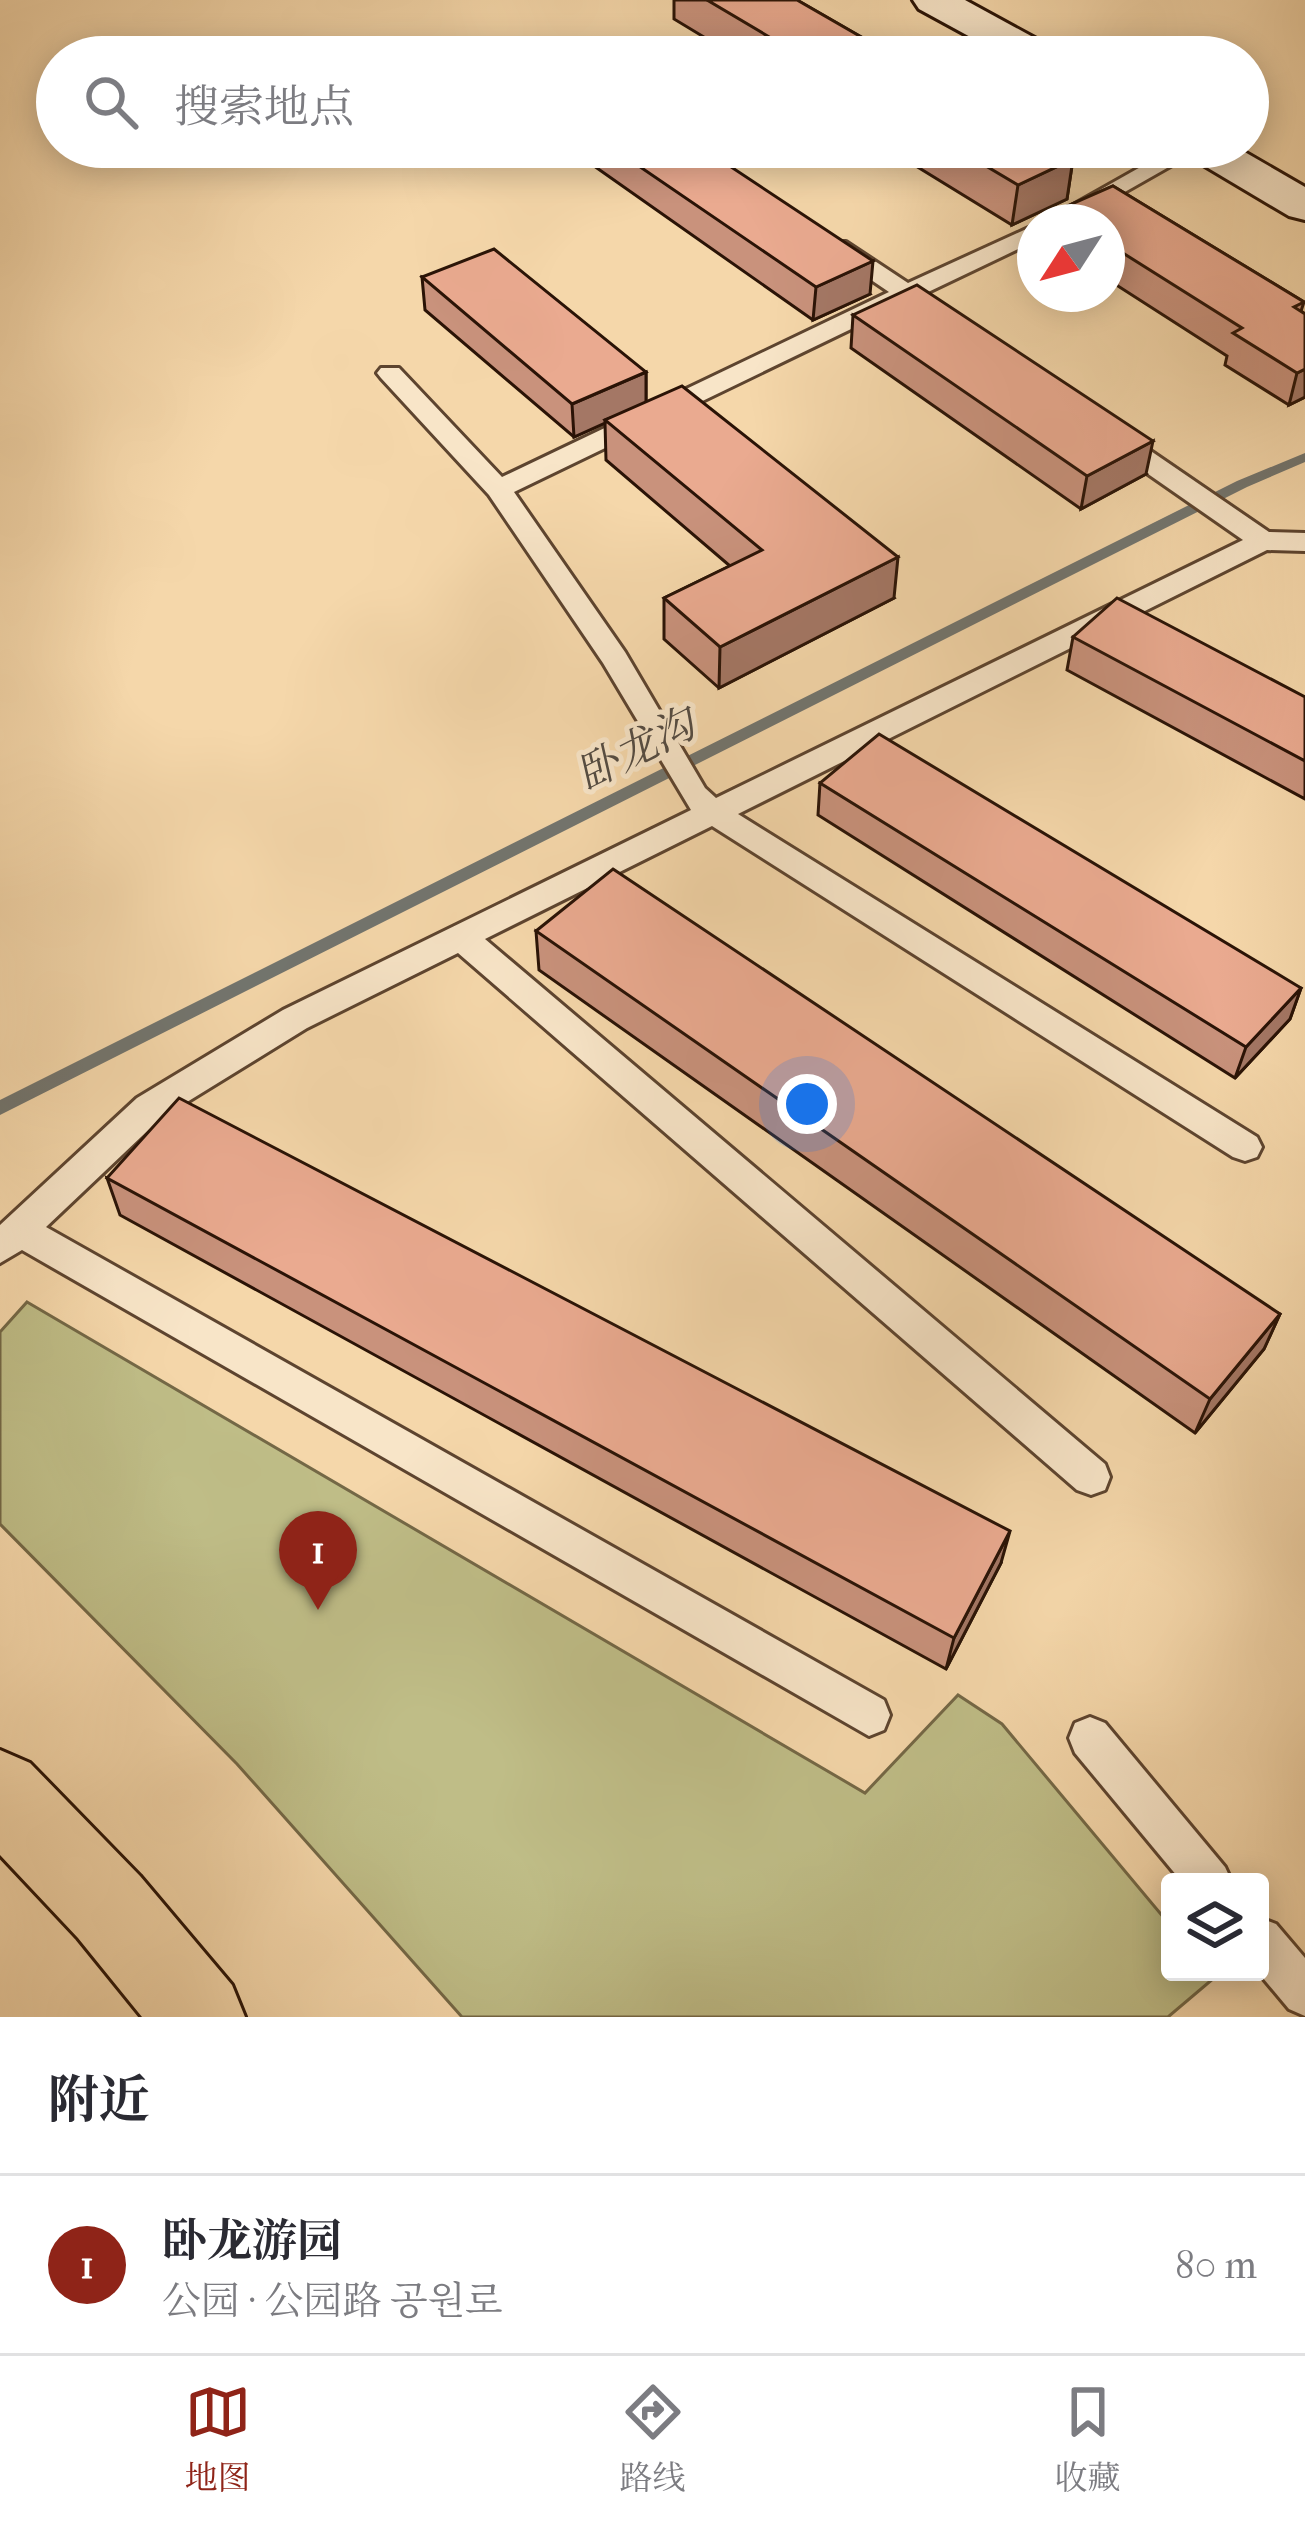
<!DOCTYPE html>
<html lang="zh">
<head>
<meta charset="utf-8">
<style>
  :root { --surface:#fff; --page:#f7f7f7; --text:#2b2b33; --muted:#7c7c81; --line:#e1e1e2; --accent:#8f2418 }
  body { margin:0; font-family:"IM FELL French Canon","Noto Serif SC","Noto Serif KR",serif; background:var(--page); color:var(--text) }
  .controls { position:absolute; right:36px; bottom:36px; display:grid; overflow:hidden; border-radius:12px; box-shadow:0 6px 30px #0003 }
  .controls button { width:108px; height:108px; display:grid; place-items:center; padding:0; border:0; border-bottom:3px solid var(--line); background:var(--surface); color:var(--text); font:60px sans-serif }
  .compass { position:absolute; left:1017px; top:204px; width:108px; height:108px; border-radius:50%; background:var(--surface); box-shadow:0 6px 30px #0003; rotate:234deg }
  .you { position:absolute; left:807px; top:1104px; width:42px; height:42px; margin:-30px; border:9px solid #fff; border-radius:50%; background:#1a73e8; box-shadow:0 0 0 18px #1a73e833 }
  .badge { display:grid; place-items:center; width:78px; height:78px; border-radius:50%; background:var(--accent); color:#fff; font-size:39px; font-weight:700 }
  .pin { position:absolute; translate:-50% -99px; filter:drop-shadow(0 3px 6px #0008) }
  .pin::after { content:''; position:absolute; top:63px; width:42px; height:36px; background:inherit; clip-path:polygon(0 0,100% 0,50% 100%) }
  .list { margin:0; padding:0; list-style:none }
  h2 { display:flex; justify-content:space-between; align-items:center; height:156px; margin:0; padding:0 48px; font-size:51px }
  h2 small { font-size:39px; font-weight:400; color:var(--muted) }
  .list li { display:grid; grid-template-columns:78px 1fr auto; gap:36px; align-items:center; box-sizing:border-box; height:180px; padding:0 48px; border-top:3px solid var(--line) }
  .list b { display:block; font-size:45px; white-space:nowrap }
  .list p { margin:0; font-size:39px; white-space:nowrap; color:var(--muted) }
  .list em { font-size:39px; font-style:normal; color:var(--muted) }
  .icon { flex:none; width:66px; height:66px; fill:none; stroke:currentColor; stroke-width:2; stroke-linecap:round; stroke-linejoin:round }
  .map { position:relative; flex:none; width:1305px; height:2017px; overflow:hidden }
  .search { position:absolute; background:var(--surface); box-shadow:0 6px 30px #0003; left:36px; right:36px; top:36px; height:132px; display:flex; align-items:center; gap:30px; box-sizing:border-box; padding:0 42px; border-radius:66px; color:var(--muted); font-size:45px }
  .sheet { height:336px; background:var(--surface) }
  nav { display:flex; justify-content:space-around; align-items:center; box-sizing:border-box; height:168px; border-top:3px solid var(--line); background:var(--surface); font-size:33px; color:var(--muted) }
  nav a { display:grid; justify-items:center; gap:6px }
  nav .on { color:var(--accent) }
  .map>svg:first-child { display:block }
  .green { fill:#bfbd87; stroke:#746846; stroke-width:3 }
  .lines { fill:none; stroke-linecap:round; stroke-linejoin:round }
  .stream { fill:#72756f; fill-rule:evenodd }
  .lane-casing { stroke:#5d442f; stroke-width:6 }
  .secondary-casing { stroke:#2a1306; stroke-width:6 }
  .primary-casing { stroke:#2a1306; stroke-width:6 }
  .lane { fill:#f8e5c8; fill-rule:evenodd }
  .secondary { fill:#f8e5c8; fill-rule:evenodd }
  .primary { fill:#f5d7aa; fill-rule:evenodd }
  .wall { fill:#c9927c; stroke:#2a1306; stroke-width:3 }
  .shaded-wall { fill:#a47765; stroke:#2a1306; stroke-width:3 }
  .building { fill:#eaaa90; stroke:#2a1306; stroke-width:3 }
  .labels { text-anchor:middle; dominant-baseline:central; stroke-width:10; stroke-linejoin:round; paint-order:stroke }
  .water-label { font-size:42px; font-style:italic; fill:#544c43; stroke:#f8e5c8 }
</style>
</head>
<body>
<div class="map">
<svg width="1305" height="2017" viewBox="0 0 1305 2017">
  <rect width="100%" height="100%" fill="#f5d7aa"/>
  <filter id="stains"><feTurbulence type="fractalNoise" baseFrequency=".00167" numOctaves="4"/><feColorMatrix values="0 0 0 0 .2 0 0 0 0 .09 0 0 0 0 .02 0 0 0 .5 -.17"/></filter>
  <radialGradient id="worn" r=".72"><stop offset=".6" stop-color="#630" stop-opacity="0"/><stop offset="1" stop-color="#630" stop-opacity=".3"/></radialGradient>
  <polygon class="green" points="27,1302 865,1793 958,1695 1002,1724 1170,1925 1170,1972 1209,1972 1214,1978 1168,2017 462,2017 237,1764 0,1524 0,1332"/>
  <g class="lines">
    <polygon class="stream" points="1305,453 1305,462 1247,487 0,1115 0,1100 1237,481"/>
    <defs>
      <g id="lane">
        <polygon points="1176,147 1204,147 1086,214 1078,216 1066,209"/>
        <polygon points="1035,225 1035,241 924,294 948,310 948,320 930,320 905,303 514,492 625,652 705,788 716,798 1243,540 1105,444 1101,438 1105,432 1123,432 1269,532 1305,533 1305,551 1267,550 738,814 1257,1137 1262,1147 1257,1157 1245,1161 1233,1157 712,826 485,939 1105,1464 1110,1477 1105,1490 1091,1495 1077,1490 458,953 307,1028 161,1118 46,1227 884,1700 890,1715 884,1730 869,1736 22,1250 0,1263 0,1225 137,1098 283,1010 691,810 603,663 489,495 381,378 377,373 381,368 399,368 502,477 889,292 830,252 830,242 846,242 908,283"/>
        <polygon points="1090,1717 1105,1723 1225,1867 1232,1882 1182,1882 1075,1753 1069,1738 1075,1723"/>
        <polygon points="1260,1918 1276,1924 1305,1958 1305,2016 1289,2009 1258,1972"/>
      </g>
      <g id="secondary">
        <polygon points="913,0 965,0 1053,48 1059,57 1007,57 919,9"/>
        <polygon points="1182,147 1236,147 1305,187 1305,220 1289,216 1188,156"/>
      </g>
      <polygon id="primary" points="0,1750 30,1763 140,1876 232,1985 245,2017 142,2017 78,1938 0,1855"/>
    </defs>
    <use href="#lane" class="lane-casing"/>
    <use href="#secondary" class="secondary-casing"/>
    <use href="#primary" class="primary-casing"/>
    <use href="#lane" class="lane"/>
    <use href="#secondary" class="secondary"/>
    <use href="#primary" class="primary"/>
  </g>
  <g class="wall">
    <polygon points="674,0 797,0 896,57 737,57 674,19"/>
    <polygon points="567,147 701,147 870,294 813,320"/>
    <polygon points="885,147 1052,147 1073,159 1067,199 1012,225"/>
    <polygon points="1113,186 1304,302 1301,311 1305,314 1305,397 1289,405 1225,365 1227,356 1107,279 1107,222 1054,222 1056,211"/>
    <polygon points="422,277 646,372 646,402 894,598 719,688 664,639 664,598 730,566 606,460 605,423 574,437 425,310"/>
    <polygon points="853,315 1146,474 1081,509 851,348"/>
    <polygon points="1073,637 1305,697 1305,799 1067,670"/>
    <polygon points="820,783 1301,988 1290,1019 1235,1078 818,815"/>
    <polygon points="536,931 1280,1314 1264,1349 1195,1433 539,970"/>
    <polygon points="107,1178 1001,1563 946,1669 120,1215"/>
  </g>
  <g class="shaded-wall">
    <polygon points="1073,159 1067,199 1012,225 1018,185"/>
    <polygon points="873,261 870,294 813,320 816,287"/>
    <polygon points="1305,369 1305,397 1289,405 1297,373"/>
    <polygon points="646,372 646,405 605,420 605,423 574,437 572,404"/>
    <polygon points="1153,441 1146,474 1081,509 1087,476"/>
    <polygon points="898,557 894,598 719,688 720,647"/>
    <polygon points="1301,988 1290,1019 1235,1078 1246,1047"/>
    <polygon points="1280,1314 1264,1349 1195,1433 1210,1399"/>
    <polygon points="1010,1531 1001,1563 946,1669 954,1638"/>
  </g>
  <g class="building">
    <polygon points="707,0 797,0 896,57 803,57"/>
    <polygon points="611,147 701,147 873,261 816,287"/>
    <polygon points="954,147 1052,147 1073,159 1018,185"/>
    <polygon points="1113,186 1304,302 1294,307 1305,314 1305,369 1297,373 1233,333 1242,328 1107,243 1107,222 1073,222 1056,211"/>
    <polygon points="494,249 646,372 572,404 422,277"/>
    <polygon points="917,285 1153,441 1087,476 853,315"/>
    <polygon points="682,386 898,557 720,647 664,598 762,550 605,420"/>
    <polygon points="1117,598 1305,697 1305,761 1073,637"/>
    <polygon points="879,734 1301,988 1246,1047 820,783"/>
    <polygon points="613,869 1280,1314 1210,1399 536,931"/>
    <polygon points="179,1098 1010,1531 954,1638 107,1178"/>
  </g>
  <g class="labels">
    <g class="water-label">
      <text transform="translate(636 750) rotate(-27)">卧龙沟</text>
    </g>
  </g>
  <rect width="100%" height="100%" filter="url(#stains)"/>
  <rect width="100%" height="100%" fill="url(#worn)"/>
</svg>
<div class="controls">
<button><svg class="icon" aria-label="layers" viewBox="0 0 24 24"><path d="M12 4l9 5-9 5-9-5zM3 14l9 5 9-5"/></svg></button>
</div>
<svg class="compass" viewBox="-18 -18 36 36"><path d="M0-13l5 13h-10z" fill="#e53935"/><path d="M0 13l5-13h-10z" fill="#7c7c81"/></svg>
<div class="you"></div>
<div class="pin badge" style="left:318px;top:1610px">1</div>
<div class="search"><svg class="icon" aria-label="search" viewBox="0 0 24 24"><circle cx="10" cy="10" r="6"/><path d="M15 15l6 6"/></svg>搜索地点</div>
</div>
<section class="sheet">
<h2>附近<small></small></h2>
<ul class="list">
<li><span class="badge">1</span><div><b>卧龙游园</b><p>公园 · 公园路 공원로</p></div><em>80 m</em></li>
</ul>
</section>
<nav>
<a class="on"><svg class="icon" aria-label="map" viewBox="0 0 24 24"><path d="M3 6l6-2 6 2 6-2v14l-6 2-6-2-6 2zM9 4v14M15 6v14"/></svg>地图</a>
<a><svg class="icon" aria-label="directions" viewBox="0 0 24 24"><path d="M12 3l9 9-9 9-9-9zM9 14v-3h6M13 9l2 2-2 2"/></svg>路线</a>
<a><svg class="icon" aria-label="saved" viewBox="0 0 24 24"><path d="M7 4h10v16l-5-4-5 4z"/></svg>收藏</a>
</nav>
</body>
</html>
